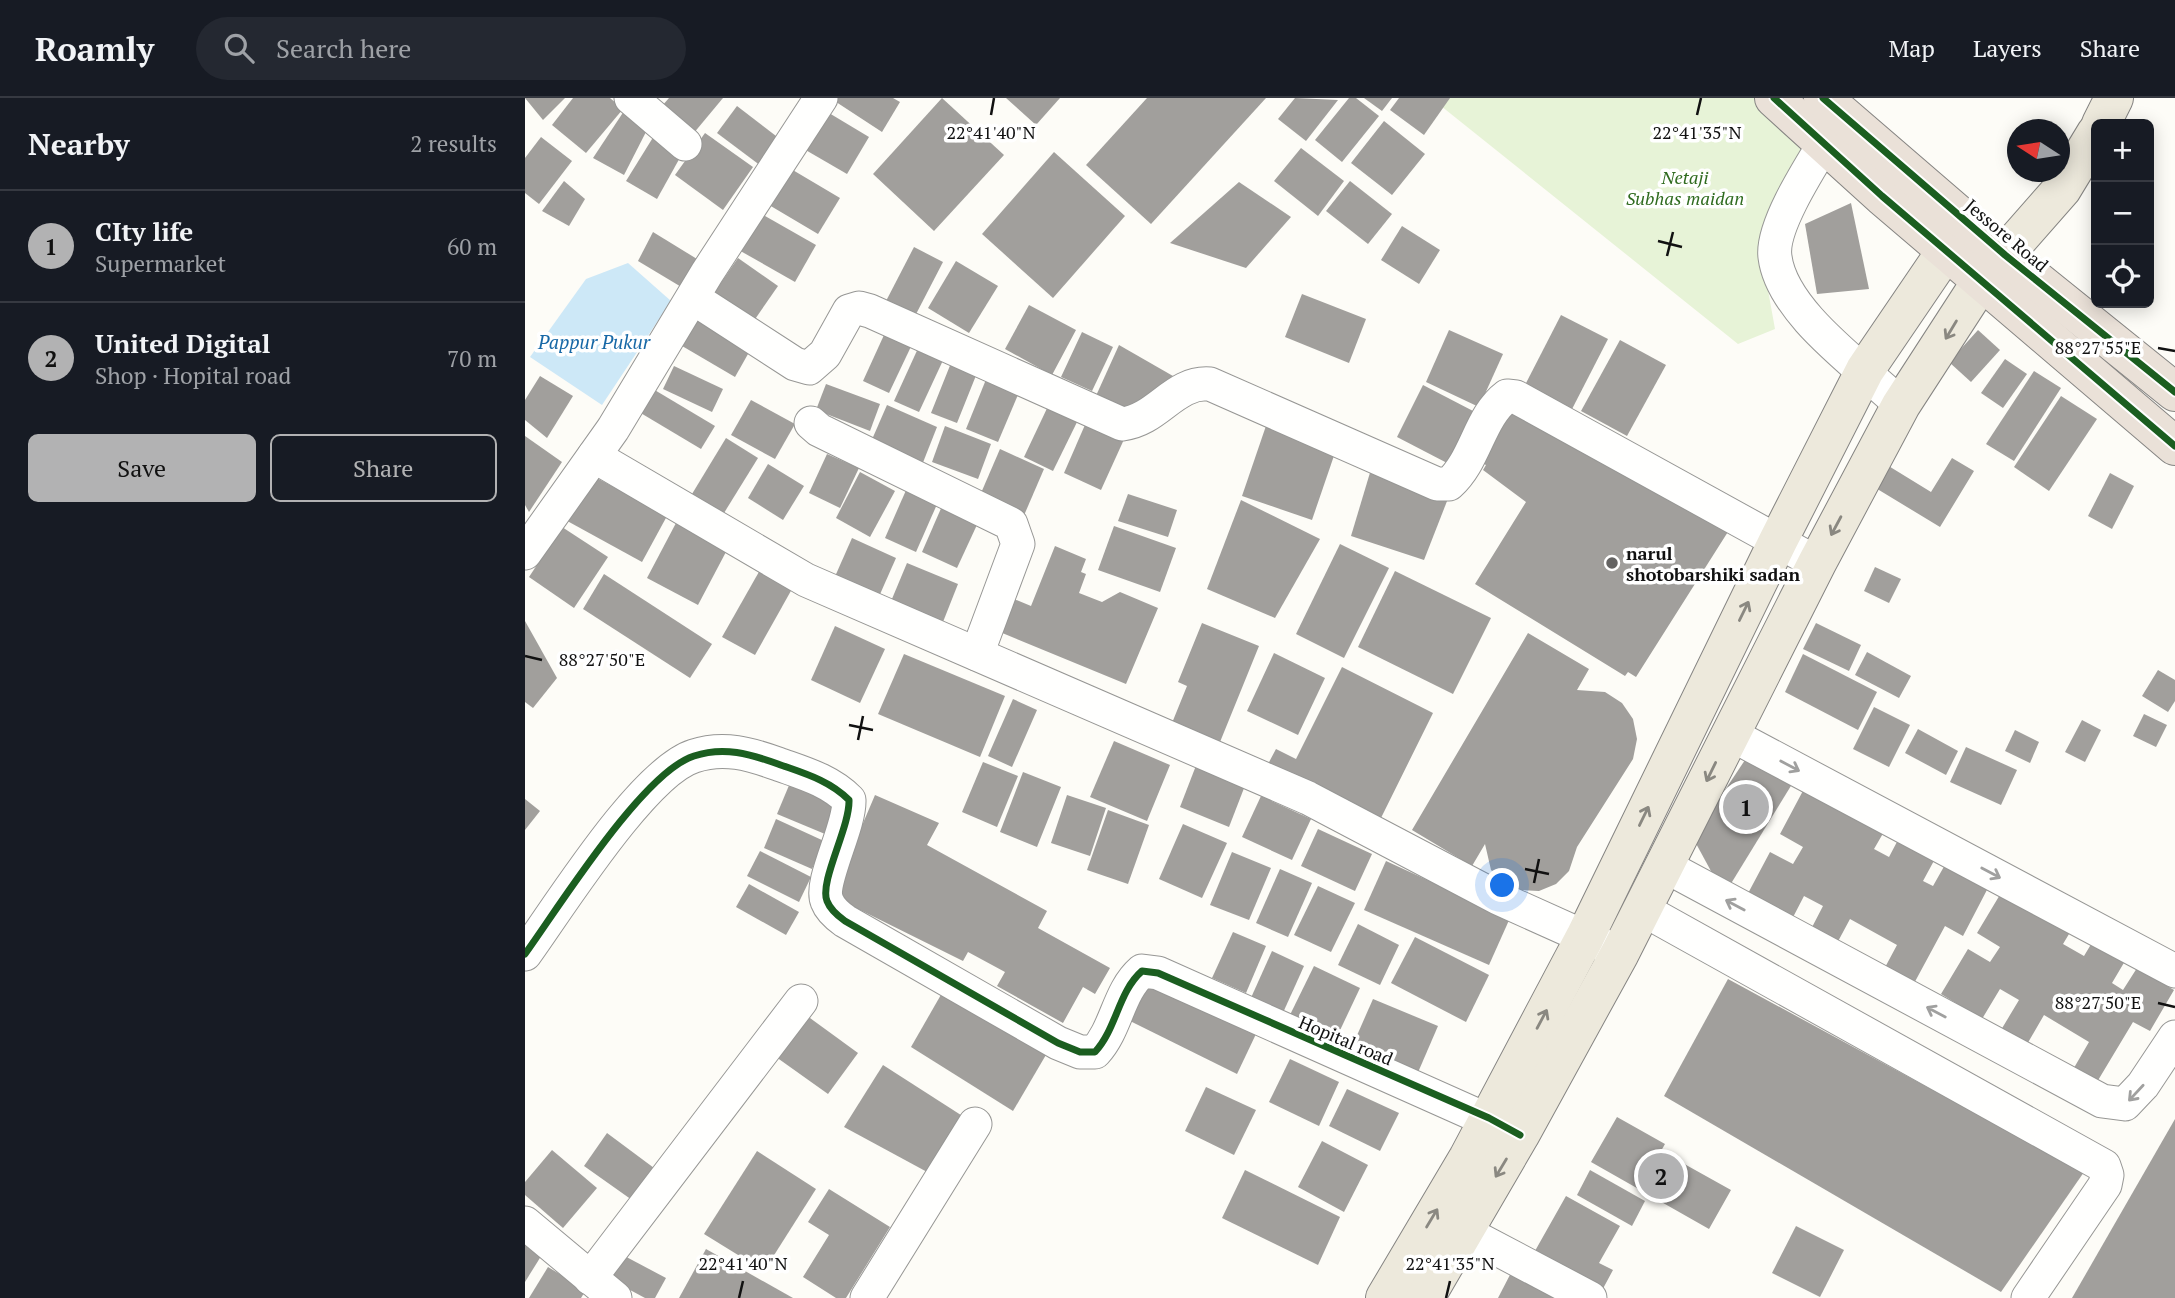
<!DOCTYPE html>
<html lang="en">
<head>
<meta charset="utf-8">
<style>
  :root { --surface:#171b24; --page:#242831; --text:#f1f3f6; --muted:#9ea1a6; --line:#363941; --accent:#b2b2b3 }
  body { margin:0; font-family:"PT Serif",serif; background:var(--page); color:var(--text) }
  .controls { position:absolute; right:21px; top:21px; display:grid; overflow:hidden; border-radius:10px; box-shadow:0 4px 18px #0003 }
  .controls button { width:63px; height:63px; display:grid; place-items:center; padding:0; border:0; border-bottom:2px solid var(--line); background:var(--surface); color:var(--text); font:35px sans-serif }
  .compass { position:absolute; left:1482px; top:21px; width:63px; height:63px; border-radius:50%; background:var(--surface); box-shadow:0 4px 18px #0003; rotate:282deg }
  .you { position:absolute; left:978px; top:788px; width:24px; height:24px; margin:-18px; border:5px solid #fff; border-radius:50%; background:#1a73e8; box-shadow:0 0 0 10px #1a73e833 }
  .badge { display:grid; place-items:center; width:46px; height:46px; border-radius:50%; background:var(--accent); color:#111; font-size:23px; font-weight:700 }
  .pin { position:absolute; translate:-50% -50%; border:4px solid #fff; box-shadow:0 2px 7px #0006 }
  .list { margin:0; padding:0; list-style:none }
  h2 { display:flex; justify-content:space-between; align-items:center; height:91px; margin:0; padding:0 28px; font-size:30px }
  h2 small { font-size:23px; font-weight:400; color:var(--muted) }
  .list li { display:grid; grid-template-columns:46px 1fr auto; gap:21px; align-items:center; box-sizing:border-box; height:112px; padding:0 28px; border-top:2px solid var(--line) }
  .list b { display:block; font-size:26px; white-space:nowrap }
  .list p { margin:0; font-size:23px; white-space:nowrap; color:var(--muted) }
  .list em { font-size:23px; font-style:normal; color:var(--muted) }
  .actions { display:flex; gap:14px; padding:21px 28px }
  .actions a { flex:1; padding:16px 0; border:2px solid var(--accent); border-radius:10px; text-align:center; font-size:24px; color:var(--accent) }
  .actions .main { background:var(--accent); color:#111 }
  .icon { flex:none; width:38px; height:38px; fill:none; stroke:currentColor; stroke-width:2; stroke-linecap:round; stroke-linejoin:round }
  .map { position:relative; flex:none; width:1650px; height:1200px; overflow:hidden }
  header { display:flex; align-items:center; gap:42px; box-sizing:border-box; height:98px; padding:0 35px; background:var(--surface); border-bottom:2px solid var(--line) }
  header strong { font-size:33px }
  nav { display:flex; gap:38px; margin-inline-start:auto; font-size:24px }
  .search { width:490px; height:63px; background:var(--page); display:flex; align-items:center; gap:18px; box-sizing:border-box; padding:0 24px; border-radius:38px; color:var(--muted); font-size:26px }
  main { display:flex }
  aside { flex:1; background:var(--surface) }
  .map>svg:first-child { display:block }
  .green { fill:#e7f3d7 }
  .water { fill:#cde8f7 }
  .building { fill:#a19f9c }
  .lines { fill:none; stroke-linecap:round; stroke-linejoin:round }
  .minor-casing { stroke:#979795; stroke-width:35 }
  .major-casing { stroke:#858482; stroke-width:40 }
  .highway-casing { stroke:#858482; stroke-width:40 }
  .minor { stroke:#fffffe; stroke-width:33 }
  .major { stroke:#ede9dc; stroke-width:38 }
  .highway { stroke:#eae1d8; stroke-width:38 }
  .cycleway-casing { stroke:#fff; stroke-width:11 }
  .cycleway { stroke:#1b5e20; stroke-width:7 }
  .oneway { stroke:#8a8881 }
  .oneway2 { stroke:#a0a09f }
  .ticks { fill:none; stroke:#111; stroke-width:2.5 }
  .poi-dot { fill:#646362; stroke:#fff; stroke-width:2.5 }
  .labels { text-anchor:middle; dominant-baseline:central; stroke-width:7; stroke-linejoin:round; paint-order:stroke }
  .park-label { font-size:18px; font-style:italic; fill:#2f6b1f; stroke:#fff }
  .street-label { font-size:18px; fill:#111; stroke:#fff }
  .poi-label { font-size:18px; font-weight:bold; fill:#111; stroke:#fff; text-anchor:start }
  .water-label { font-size:19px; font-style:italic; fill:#1768a6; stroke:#fff }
  .ticks-label { font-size:18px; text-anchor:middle; fill:#111; stroke:#fff; stroke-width:7; stroke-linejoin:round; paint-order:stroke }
</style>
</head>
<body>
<header>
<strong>Roamly</strong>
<div class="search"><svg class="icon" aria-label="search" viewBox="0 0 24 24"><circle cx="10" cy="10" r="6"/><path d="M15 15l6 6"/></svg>Search here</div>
<nav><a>Map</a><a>Layers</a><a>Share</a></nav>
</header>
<main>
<aside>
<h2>Nearby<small>2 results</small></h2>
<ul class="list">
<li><span class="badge">1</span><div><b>CIty life</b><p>Supermarket</p></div><em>60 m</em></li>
<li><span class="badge">2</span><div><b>United Digital</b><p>Shop · Hopital road</p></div><em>70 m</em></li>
</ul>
<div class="actions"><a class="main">Save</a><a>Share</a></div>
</aside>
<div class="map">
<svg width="1650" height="1200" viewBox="0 0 1650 1200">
  <rect width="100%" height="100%" fill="#fdfcf7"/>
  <polygon class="green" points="906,0 1234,0 1288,50 1241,181 1250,231 1213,246"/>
  <polygon class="water" points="103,165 146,203 77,307 5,259 61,181"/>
  <g class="building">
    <polygon points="0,0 40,0 18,22"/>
    <polygon points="48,0 85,0 98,11 61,55 27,27"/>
    <polygon points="144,0 198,0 168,36 137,8"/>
    <polygon points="305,0 368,0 375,4 357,34"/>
    <polygon points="417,0 479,57 409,133 348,76"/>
    <polygon points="481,0 535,0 511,27"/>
    <polygon points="622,0 741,0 626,126 561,67"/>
    <polygon points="770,0 813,2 781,43 753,21"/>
    <polygon points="824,0 831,0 854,18 817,64 790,42"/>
    <polygon points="839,0 867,0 857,13"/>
    <polygon points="874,0 925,0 899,37 865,12"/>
    <polygon points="103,7 123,30 99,77 68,60"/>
    <polygon points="212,8 255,41 236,68 192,35"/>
    <polygon points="294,9 344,39 322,76 272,47"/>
    <polygon points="859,23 900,56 867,97 826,65"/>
    <polygon points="132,33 157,56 132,101 101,83"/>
    <polygon points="180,35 228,69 198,112 150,77"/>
    <polygon points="16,39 47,63 14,106 0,95 0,60"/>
    <polygon points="776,50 819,83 793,118 749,83"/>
    <polygon points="529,54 600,118 528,200 457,136"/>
    <polygon points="261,68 315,100 293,136 239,104"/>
    <polygon points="39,83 60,101 44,128 17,113"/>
    <polygon points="825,83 867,116 843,146 801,113"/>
    <polygon points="714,84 766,119 721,170 645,145"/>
    <polygon points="1326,105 1344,191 1292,196 1280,126"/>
    <polygon points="233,114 291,147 270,184 212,151"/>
    <polygon points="877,128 915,152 894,186 856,162"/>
    <polygon points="128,134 172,161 158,190 113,163"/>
    <polygon points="389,149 418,164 389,220 360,205"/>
    <polygon points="213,160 253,188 226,227 186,199"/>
    <polygon points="431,163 473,188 444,235 403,210"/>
    <polygon points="777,196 841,221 824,265 760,239"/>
    <polygon points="504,207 551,232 527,277 480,251"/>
    <polygon points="170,215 227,249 210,279 152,245"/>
    <polygon points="1036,217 1083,241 1045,315 998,291"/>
    <polygon points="364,226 391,238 364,295 338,283"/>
    <polygon points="924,232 978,256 954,309 901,284"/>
    <polygon points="1453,232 1475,252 1446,284 1424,264"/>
    <polygon points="557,234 588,249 567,293 536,279"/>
    <polygon points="1095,242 1141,267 1102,338 1056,313"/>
    <polygon points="395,246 420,258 394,314 369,303"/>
    <polygon points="594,247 648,278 604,314 570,300"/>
    <polygon points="428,260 454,270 432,325 406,315"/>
    <polygon points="1480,261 1502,276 1478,310 1456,295"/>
    <polygon points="149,268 198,291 187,314 138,291"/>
    <polygon points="1509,273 1536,290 1489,363 1461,346"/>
    <polygon points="15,278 48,298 22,340 0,322 0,302"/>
    <polygon points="462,279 495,292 473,344 441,331"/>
    <polygon points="301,286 355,306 345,333 291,312"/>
    <polygon points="898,287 950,314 924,366 872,339"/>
    <polygon points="128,291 190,328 176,351 114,314"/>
    <polygon points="1536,298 1572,321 1524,393 1489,369"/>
    <polygon points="226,302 270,326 250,361 206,337"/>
    <polygon points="525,304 555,318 528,373 499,359"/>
    <polygon points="362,307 412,329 397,367 345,346"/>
    <polygon points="983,310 1206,429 1111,579 1103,574 1100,578 950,486 1001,404 958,372 961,367 957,365"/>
    <polygon points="563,320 601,337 576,392 539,375"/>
    <polygon points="743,322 813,346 787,422 717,398"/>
    <polygon points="420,328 466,346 453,381 407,364"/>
    <polygon points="0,338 37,364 4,414 0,407"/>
    <polygon points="201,340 233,360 199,415 167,396"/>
    <polygon points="475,351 519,371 497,422 453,402"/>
    <polygon points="302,356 334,370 315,410 284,395"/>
    <polygon points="1427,360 1449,373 1415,429 1349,389 1362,367 1406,394"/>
    <polygon points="243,366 279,388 258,422 223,400"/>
    <polygon points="847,368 924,398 899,462 826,438"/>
    <polygon points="59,373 142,418 117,464 35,419"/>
    <polygon points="335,374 370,393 345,439 311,420"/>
    <polygon points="1585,375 1609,388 1587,431 1563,418"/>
    <polygon points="382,390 413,404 391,454 360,440"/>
    <polygon points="603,396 652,412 643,439 593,423"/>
    <polygon points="421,399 457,416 432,470 397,454"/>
    <polygon points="716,402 795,441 750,520 682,491"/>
    <polygon points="151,425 202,452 173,507 122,480"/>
    <polygon points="589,428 651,450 635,494 573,472"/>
    <polygon points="37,429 83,459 49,510 4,479"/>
    <polygon points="327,440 371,460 352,503 308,483"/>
    <polygon points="815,446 864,470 819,560 771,536"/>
    <polygon points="530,448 561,461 556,474 561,476 554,495 577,504 595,494 633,510 601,586 470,532 484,499 506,508"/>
    <polygon points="382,465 433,486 416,529 364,508"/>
    <polygon points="1350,469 1376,481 1364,505 1339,493"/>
    <polygon points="235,472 267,491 230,557 197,539"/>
    <polygon points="870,473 966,520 928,596 833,549"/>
    <polygon points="79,476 187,546 165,580 58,511"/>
    <polygon points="0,523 32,580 8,610 0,604"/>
    <polygon points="677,525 734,548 695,644 647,625 662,588 653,584"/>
    <polygon points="1291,525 1336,547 1324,573 1278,551"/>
    <polygon points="310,528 360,551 335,605 286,582"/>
    <polygon points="1003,535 1064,571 1052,592 1080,594 1097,605 1108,621 1112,641 1108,661 1052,749 1044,773 1031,786 1014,793 996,792 979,785 966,772 960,746 947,768 887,732"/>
    <polygon points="1342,554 1386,578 1374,600 1330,577"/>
    <polygon points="749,555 800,580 773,637 722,613"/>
    <polygon points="379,556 480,598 455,659 353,616"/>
    <polygon points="1278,556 1352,594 1333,632 1260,594"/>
    <polygon points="817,569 908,615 854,724 742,668 751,651 771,661"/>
    <polygon points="1633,572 1650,582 1650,603 1643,614 1617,598"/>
    <polygon points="488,601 512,612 487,669 463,658"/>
    <polygon points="1349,609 1385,627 1364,669 1328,651"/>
    <polygon points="1619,616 1642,627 1631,649 1608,638"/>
    <polygon points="1557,622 1576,632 1560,664 1540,654"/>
    <polygon points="1393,631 1433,653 1421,677 1380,655"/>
    <polygon points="1490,632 1514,644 1505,665 1480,653"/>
    <polygon points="589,643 645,667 622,723 565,699"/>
    <polygon points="1441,649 1492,672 1476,707 1425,684"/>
    <polygon points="1228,650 1272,678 1199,797 1168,740"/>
    <polygon points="458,664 493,678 472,729 437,714"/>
    <polygon points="672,665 721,685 704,729 655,709"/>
    <polygon points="498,674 536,689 512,749 475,734"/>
    <polygon points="265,685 313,705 300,736 252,716"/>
    <polygon points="1280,689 1360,732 1349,751 1364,759 1374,740 1411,759 1398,783 1408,788 1421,765 1464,788 1438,838 1420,828 1386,891 1357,875 1372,847 1325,821 1310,849 1284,835 1298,808 1279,798 1265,825 1220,801 1245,754 1268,766 1278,749 1255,736"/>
    <polygon points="350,697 414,725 402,747 522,813 513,830 585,870 570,896 558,889 538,925 472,888 480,874 443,854 438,863 307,798"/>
    <polygon points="542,697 581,710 565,758 526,745"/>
    <polygon points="736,698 786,721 767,762 717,739"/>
    <polygon points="0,701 15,713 0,732"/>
    <polygon points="583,712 624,727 603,786 562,772"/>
    <polygon points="251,721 299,743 287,771 239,750"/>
    <polygon points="658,726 702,745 677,800 634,781"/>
    <polygon points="793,731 847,756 830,793 776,768"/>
    <polygon points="235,753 286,779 274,804 222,778"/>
    <polygon points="707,754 746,770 724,822 685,807"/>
    <polygon points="861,763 985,820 964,867 839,812"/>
    <polygon points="755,771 787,785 763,839 731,825"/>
    <polygon points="224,786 274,814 261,837 211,809"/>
    <polygon points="793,788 830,805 806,854 769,837"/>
    <polygon points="1479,790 1547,831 1538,846 1559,858 1568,843 1600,863 1587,885 1598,892 1612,870 1649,892 1625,933 1608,924 1569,989 1546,975 1564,944 1519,917 1501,948 1476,932 1494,902 1475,891 1457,921 1416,896 1443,851 1465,864 1475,849 1452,835"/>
    <polygon points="833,826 874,847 855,887 813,867"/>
    <polygon points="708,834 741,848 721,895 687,880"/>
    <polygon points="890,839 964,877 941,924 866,885"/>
    <polygon points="747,853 779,868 757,917 725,902"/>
    <polygon points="789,868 835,890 809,945 762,923"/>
    <polygon points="1203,881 1559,1074 1476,1194 1139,998"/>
    <polygon points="621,882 731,936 712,976 601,921"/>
    <polygon points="421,888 525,950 488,1013 386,949"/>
    <polygon points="848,901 913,928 891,979 826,951"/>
    <polygon points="274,912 333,955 303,996 244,954"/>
    <polygon points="765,961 814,984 794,1028 744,1004"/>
    <polygon points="358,967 439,1019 404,1075 319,1029"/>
    <polygon points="681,989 731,1012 709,1057 660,1033"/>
    <polygon points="822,991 874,1015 855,1053 804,1028"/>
    <polygon points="1092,1019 1140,1046 1136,1053 1206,1092 1184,1131 1066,1064"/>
    <polygon points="1650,1021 1650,1200 1547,1200"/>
    <polygon points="82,1035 129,1070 107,1102 59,1068"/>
    <polygon points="797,1043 843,1067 819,1114 773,1089"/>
    <polygon points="27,1052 72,1090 38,1130 0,1097 0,1084"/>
    <polygon points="232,1053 291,1091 239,1173 179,1136"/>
    <polygon points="720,1072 815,1119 793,1167 697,1120"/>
    <polygon points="1065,1072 1120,1103 1107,1128 1052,1097"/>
    <polygon points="304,1091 365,1129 321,1200 311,1200 278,1179 304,1137 283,1124"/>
    <polygon points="1041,1098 1095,1128 1074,1165 1088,1172 1074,1198 1006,1160"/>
    <polygon points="1271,1128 1319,1152 1295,1199 1247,1175"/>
    <polygon points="0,1144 18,1155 0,1184"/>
    <polygon points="181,1151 268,1200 154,1200"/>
    <polygon points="92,1154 141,1180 130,1200 120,1200 79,1178"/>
    <polygon points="23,1169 61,1192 56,1200 4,1200"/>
    <polygon points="988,1171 1041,1200 973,1200"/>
  </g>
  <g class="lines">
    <defs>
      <g id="minor">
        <polyline points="106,0 160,46"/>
        <path d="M1312,25C1295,54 1245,126 1250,159C1257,215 1337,269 1376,307"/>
        <path d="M168,200L270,266L284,270L300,256L324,213L334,210L345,213L597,326C633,322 649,283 685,286L912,386H924C951,362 954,319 982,298L991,299L1292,465"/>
        <polyline points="286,325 294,332 486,426 493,446 452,556"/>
        <polyline points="69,358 281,482 783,700 973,800 1082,849"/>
        <polyline points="0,455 88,331 182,175 296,0"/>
        <polyline points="1205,636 1650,873"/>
        <polyline points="1140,768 1577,1003 1600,1006 1618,987 1650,939"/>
        <polyline points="1117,811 1579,1068 1582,1077 1580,1087 1503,1200"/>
        <path d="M0,856C34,809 118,674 169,658C199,648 225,656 253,666C278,675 304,682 324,702C325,729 294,784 302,803C305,811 313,818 320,823L533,945L555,954H570C592,930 593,894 617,873L633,875L987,1033"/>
        <polyline points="0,1125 90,1200"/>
        <polyline points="938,1133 1065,1200"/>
        <polyline points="65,1180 276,903"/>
        <polyline points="342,1200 450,1026"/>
      </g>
      <g id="major">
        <polyline points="1576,26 1589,0"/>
        <polyline points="860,1200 943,1060 1060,839 1253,443 1340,272 1440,125"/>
        <polyline points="900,1200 995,1037 1095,855 1292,465 1376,307 1457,182 1537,91 1571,35"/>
      </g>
      <g id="highway">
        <polyline points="1249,0 1357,98 1650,348"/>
        <polyline points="1298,0 1480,157 1650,294"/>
      </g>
    </defs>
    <use href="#minor" class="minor-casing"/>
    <use href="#major" class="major-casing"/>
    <use href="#highway" class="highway-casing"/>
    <use href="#minor" class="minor"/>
    <use href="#major" class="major"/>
    <use href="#highway" class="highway"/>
    <defs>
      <g id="cycleway">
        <polyline points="1249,0 1357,98 1650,348"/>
        <polyline points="1298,0 1480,157 1650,294"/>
        <path d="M0,856C34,809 118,674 169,658C199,648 225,656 253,666C278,675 304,682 324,702C325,729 294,784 302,803C305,811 313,818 320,823L533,945L555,954H570C592,930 593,894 617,873L633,875L964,1020L995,1037"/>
      </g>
    </defs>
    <use href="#cycleway" class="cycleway-casing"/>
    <use href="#cycleway" class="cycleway"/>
  </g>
  <defs><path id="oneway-shaft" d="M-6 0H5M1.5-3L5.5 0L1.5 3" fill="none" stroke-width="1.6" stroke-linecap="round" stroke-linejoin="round" transform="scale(1.75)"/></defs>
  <g class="oneway">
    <use href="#oneway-shaft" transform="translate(1426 232) rotate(121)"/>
    <use href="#oneway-shaft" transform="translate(1311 428) rotate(118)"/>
    <use href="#oneway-shaft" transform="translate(1219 513) rotate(-64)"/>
    <use href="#oneway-shaft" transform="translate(1186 674) rotate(116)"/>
    <use href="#oneway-shaft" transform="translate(1119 718) rotate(-64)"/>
    <use href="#oneway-shaft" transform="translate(1017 921) rotate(-62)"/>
    <use href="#oneway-shaft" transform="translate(976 1070) rotate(121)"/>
    <use href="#oneway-shaft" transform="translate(907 1120) rotate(-59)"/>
  </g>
  <g class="oneway2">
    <use href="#oneway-shaft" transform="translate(1265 668) rotate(28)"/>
    <use href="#oneway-shaft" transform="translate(1466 775) rotate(28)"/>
    <use href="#oneway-shaft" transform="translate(1210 807) rotate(-152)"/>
    <use href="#oneway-shaft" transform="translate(1411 914) rotate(-152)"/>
    <use href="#oneway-shaft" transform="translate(1611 995) rotate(133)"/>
  </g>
  <path class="ticks" d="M466,17L469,0M1172,17L1176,0M1133,143L1157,149M1142,158L1148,134M1633,250L1650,253M0,558L17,562M324,627L348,632M333,642L338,618M1000,771L1024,776M1009,785L1014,761M1633,905L1650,909M214,1200L218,1183M921,1200L925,1183"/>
  <circle class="poi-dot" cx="1087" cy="465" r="7"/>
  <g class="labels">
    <g class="park-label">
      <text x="1160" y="79">Netaji<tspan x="1160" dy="21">Subhas maidan</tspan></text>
    </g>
    <g class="street-label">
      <text transform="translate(1482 137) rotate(40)">Jessore Road</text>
      <text transform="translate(821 942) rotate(23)">Hopital road</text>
    </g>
    <g class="poi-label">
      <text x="1101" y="455">narul<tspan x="1101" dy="21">shotobarshiki sadan</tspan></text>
    </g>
    <g class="water-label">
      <text x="69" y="243">Pappur Pukur</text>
    </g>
  </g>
  <g class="ticks-label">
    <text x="466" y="41">22°41'40"N</text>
    <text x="1172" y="41">22°41'35"N</text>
    <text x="1573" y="256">88°27'55"E</text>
    <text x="77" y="568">88°27'50"E</text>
    <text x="1573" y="911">88°27'50"E</text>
    <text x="218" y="1172">22°41'40"N</text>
    <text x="925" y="1172">22°41'35"N</text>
  </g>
</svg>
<div class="controls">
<button>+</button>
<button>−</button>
<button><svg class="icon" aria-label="locate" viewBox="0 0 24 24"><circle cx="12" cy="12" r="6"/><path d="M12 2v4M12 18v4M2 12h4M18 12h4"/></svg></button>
</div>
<svg class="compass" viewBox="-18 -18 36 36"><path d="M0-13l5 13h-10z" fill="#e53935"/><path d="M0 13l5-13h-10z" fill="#9ea1a6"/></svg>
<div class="you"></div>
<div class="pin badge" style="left:1221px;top:709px">1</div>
<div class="pin badge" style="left:1136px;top:1078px">2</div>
</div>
</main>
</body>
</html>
